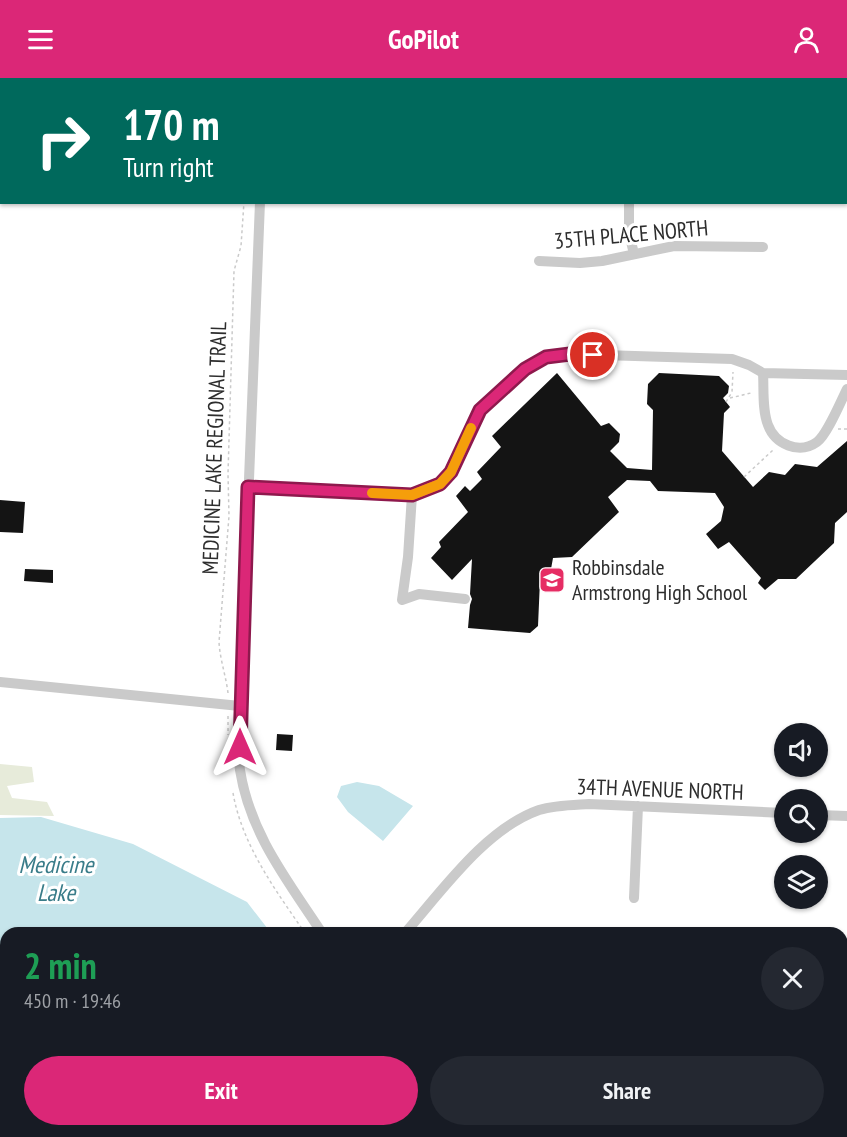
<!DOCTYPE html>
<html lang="en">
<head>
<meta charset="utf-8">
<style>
	:root { --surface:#171b24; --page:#242831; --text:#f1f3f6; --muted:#9ea1a6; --accent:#db2777 }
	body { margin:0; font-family:"PT Sans Narrow",sans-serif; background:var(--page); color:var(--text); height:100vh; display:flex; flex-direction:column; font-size:22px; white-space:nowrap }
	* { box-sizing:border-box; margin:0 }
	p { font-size:20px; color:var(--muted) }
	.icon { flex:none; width:33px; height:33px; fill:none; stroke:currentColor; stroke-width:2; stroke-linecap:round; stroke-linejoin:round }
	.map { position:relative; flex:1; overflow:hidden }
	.drawer { position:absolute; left:0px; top:849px; width:848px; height:210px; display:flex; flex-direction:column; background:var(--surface); border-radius:18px 18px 0 0; box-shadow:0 2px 4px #0004 }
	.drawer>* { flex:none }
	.hud { position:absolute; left:0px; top:0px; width:848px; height:126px; box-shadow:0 2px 4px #0004; background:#00695c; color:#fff; overflow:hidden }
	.fabs { position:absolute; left:774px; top:645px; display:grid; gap:12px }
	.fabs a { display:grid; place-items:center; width:54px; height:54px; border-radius:50%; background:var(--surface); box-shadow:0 2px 4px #0004; font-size:30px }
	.pin { position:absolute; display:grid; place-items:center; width:51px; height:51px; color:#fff; margin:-26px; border:3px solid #fff; border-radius:50%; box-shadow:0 2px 6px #0007 }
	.me { position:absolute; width:66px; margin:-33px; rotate:0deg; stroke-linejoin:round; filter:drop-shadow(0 0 4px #0008) }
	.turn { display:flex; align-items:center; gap:21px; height:126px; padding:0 24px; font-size:27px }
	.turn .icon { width:78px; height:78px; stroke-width:2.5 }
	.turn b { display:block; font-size:42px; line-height:51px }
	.round { display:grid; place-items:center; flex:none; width:63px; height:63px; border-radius:32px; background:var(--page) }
	.summary { display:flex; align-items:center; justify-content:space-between; height:102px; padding:0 24px }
	h1 { font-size:36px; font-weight:700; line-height:45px; color:#1e9e55 }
	.primary-button { display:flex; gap:12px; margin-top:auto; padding:12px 24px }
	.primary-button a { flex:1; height:69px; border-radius:36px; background:var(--accent); color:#fff; font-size:24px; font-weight:700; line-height:69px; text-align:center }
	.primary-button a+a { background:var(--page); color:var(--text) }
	header { display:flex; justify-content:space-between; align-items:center; height:78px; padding:0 24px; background:var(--accent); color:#fff; font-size:27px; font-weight:700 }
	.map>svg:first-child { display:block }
	.green { fill:#e7ebda }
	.water { fill:#c6e5eb }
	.building { fill:#141414 }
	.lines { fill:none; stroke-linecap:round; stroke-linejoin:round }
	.path { stroke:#cacaca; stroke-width:1.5; stroke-dasharray:3 3; stroke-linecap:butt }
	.minor { stroke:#cacaca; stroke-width:10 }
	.route-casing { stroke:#8e194d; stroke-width:15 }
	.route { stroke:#db2777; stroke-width:10 }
	.slow { stroke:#f59e0b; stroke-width:10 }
	.labels { text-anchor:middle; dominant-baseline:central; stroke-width:6; stroke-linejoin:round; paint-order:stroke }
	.street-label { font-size:22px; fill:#2d2d2d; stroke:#fff }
	.poi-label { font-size:22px; fill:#2d2d2d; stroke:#fff; text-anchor:start }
	.water-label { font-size:24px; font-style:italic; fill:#397c89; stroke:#fff }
</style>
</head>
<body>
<header><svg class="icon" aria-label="menu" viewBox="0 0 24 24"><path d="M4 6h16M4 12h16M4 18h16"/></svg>GoPilot<svg class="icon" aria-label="person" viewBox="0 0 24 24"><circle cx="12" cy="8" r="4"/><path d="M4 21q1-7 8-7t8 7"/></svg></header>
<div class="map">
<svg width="847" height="1059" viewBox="0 0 847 1059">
	<rect width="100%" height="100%" fill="#fff"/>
	<path class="green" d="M0,686L32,689L34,704L7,708L12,720L47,724L54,738L0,737Z"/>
	<path class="water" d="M357,704L379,708L413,728L383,763L348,734L337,719L341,708Z
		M41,739L133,766L247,824L271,855H6V1053H417L425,1059H0V740Z"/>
	<path class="building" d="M557,295L601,348L609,345L620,356L619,364L610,373L627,390L652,392L653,332L647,326L648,306L659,295L719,298L729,308L728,315L723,320L730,329L724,335L722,373L753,409L769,394L785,397L795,386L817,389L847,363V434L835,445L834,465L796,501H778L765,512L758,505L761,500L729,464L718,471L706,456L721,443L724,429L715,415L658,413L650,403L627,402L608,419L619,434L572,479L553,480L551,491L540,502L538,548L530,555L468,550L470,527L472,521L470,516L472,481L452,502L431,480L441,469L439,464L468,434L456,418L465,408L470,413L482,401L477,394L501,369L492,358Z
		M0,422L25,424L23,455L0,454Z
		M25,491L53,492V505L24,503Z
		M277,656L293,657L292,673L276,672Z"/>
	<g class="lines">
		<path class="path" d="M245,2V0
			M0,42H2
			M846,58H847
			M730,320L751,315
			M726,324L732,314L733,294
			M838,351H847
			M744,399L773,372
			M228,615C226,598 220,582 219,564L229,438L228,396L234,193L241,168L244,124
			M228,638V657
			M233,715C242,767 276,813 305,855"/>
		<path class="minor" d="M264,2V0
			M494,2V0
			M635,2L636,0
			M0,30H2
			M846,70H847
			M260,124L240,628C240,649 237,672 240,692C250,756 288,803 322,855
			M629,124V155L634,176
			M539,183L580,185L602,183L674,168L763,169
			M847,297L763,295C764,311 762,332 768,347C775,366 799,377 817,364C827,357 841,323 847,311
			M248,409L412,417L440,406L451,394L481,332L525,291L546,279L570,276L732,281L749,287L763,295
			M412,417L408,479L402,522L419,516L465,521
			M0,604L240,628
			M818,737L847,738
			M634,820L638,728
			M405,855C442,813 485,751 539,732C555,727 572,727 589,726L784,735
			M842,1017H847
			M474,1053L479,1059"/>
	</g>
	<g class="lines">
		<g class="route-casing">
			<path id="route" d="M240,669L248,409L412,417L440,406L451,394L480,332L525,291L546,279L570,276L593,277"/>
		</g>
		<use href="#route" class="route"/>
		<path class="slow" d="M372,415L412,417L440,406L451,394L471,350"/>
	</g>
	<defs>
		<g id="school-square" transform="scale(1.35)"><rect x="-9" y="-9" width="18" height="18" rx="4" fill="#e62d64" stroke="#fff"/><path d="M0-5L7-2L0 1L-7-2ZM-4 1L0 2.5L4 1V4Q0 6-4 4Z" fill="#fff"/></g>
	</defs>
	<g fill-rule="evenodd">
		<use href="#school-square" x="552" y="502"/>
	</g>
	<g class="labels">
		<g class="street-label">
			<text transform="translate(631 156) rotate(-5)">35TH PLACE NORTH</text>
			<text transform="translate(214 370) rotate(-88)">MEDICINE LAKE REGIONAL TRAIL</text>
			<text transform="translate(660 711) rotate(2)">34TH AVENUE NORTH</text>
		</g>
		<g class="poi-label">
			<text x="572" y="489">Robbinsdale<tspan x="572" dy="25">Armstrong High School</tspan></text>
		</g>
		<g class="water-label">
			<text x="56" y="786">Medicine<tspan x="56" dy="28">Lake</tspan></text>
		</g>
	</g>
</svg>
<div class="fabs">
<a><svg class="icon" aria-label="sound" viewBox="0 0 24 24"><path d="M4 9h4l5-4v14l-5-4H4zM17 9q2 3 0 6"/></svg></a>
<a><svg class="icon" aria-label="search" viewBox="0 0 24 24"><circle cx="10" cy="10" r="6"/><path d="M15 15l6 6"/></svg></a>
<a><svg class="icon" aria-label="layers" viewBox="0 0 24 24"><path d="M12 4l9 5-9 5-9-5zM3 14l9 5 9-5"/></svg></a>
</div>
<div class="pin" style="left:593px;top:277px;background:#d93025"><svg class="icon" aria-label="arrive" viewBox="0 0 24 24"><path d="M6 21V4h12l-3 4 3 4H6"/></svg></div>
<svg class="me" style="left:240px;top:669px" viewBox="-20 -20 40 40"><path d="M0-17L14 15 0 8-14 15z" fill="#db2777" stroke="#fff" stroke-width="4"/></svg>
<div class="hud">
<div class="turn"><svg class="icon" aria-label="right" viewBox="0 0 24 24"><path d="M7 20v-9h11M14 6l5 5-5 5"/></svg><div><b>170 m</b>Turn right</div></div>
</div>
<section class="drawer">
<div class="summary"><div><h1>2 min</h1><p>450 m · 19:46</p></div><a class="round"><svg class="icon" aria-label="close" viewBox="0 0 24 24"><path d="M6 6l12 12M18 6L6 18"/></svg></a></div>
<div class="primary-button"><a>Exit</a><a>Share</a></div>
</section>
</div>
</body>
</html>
